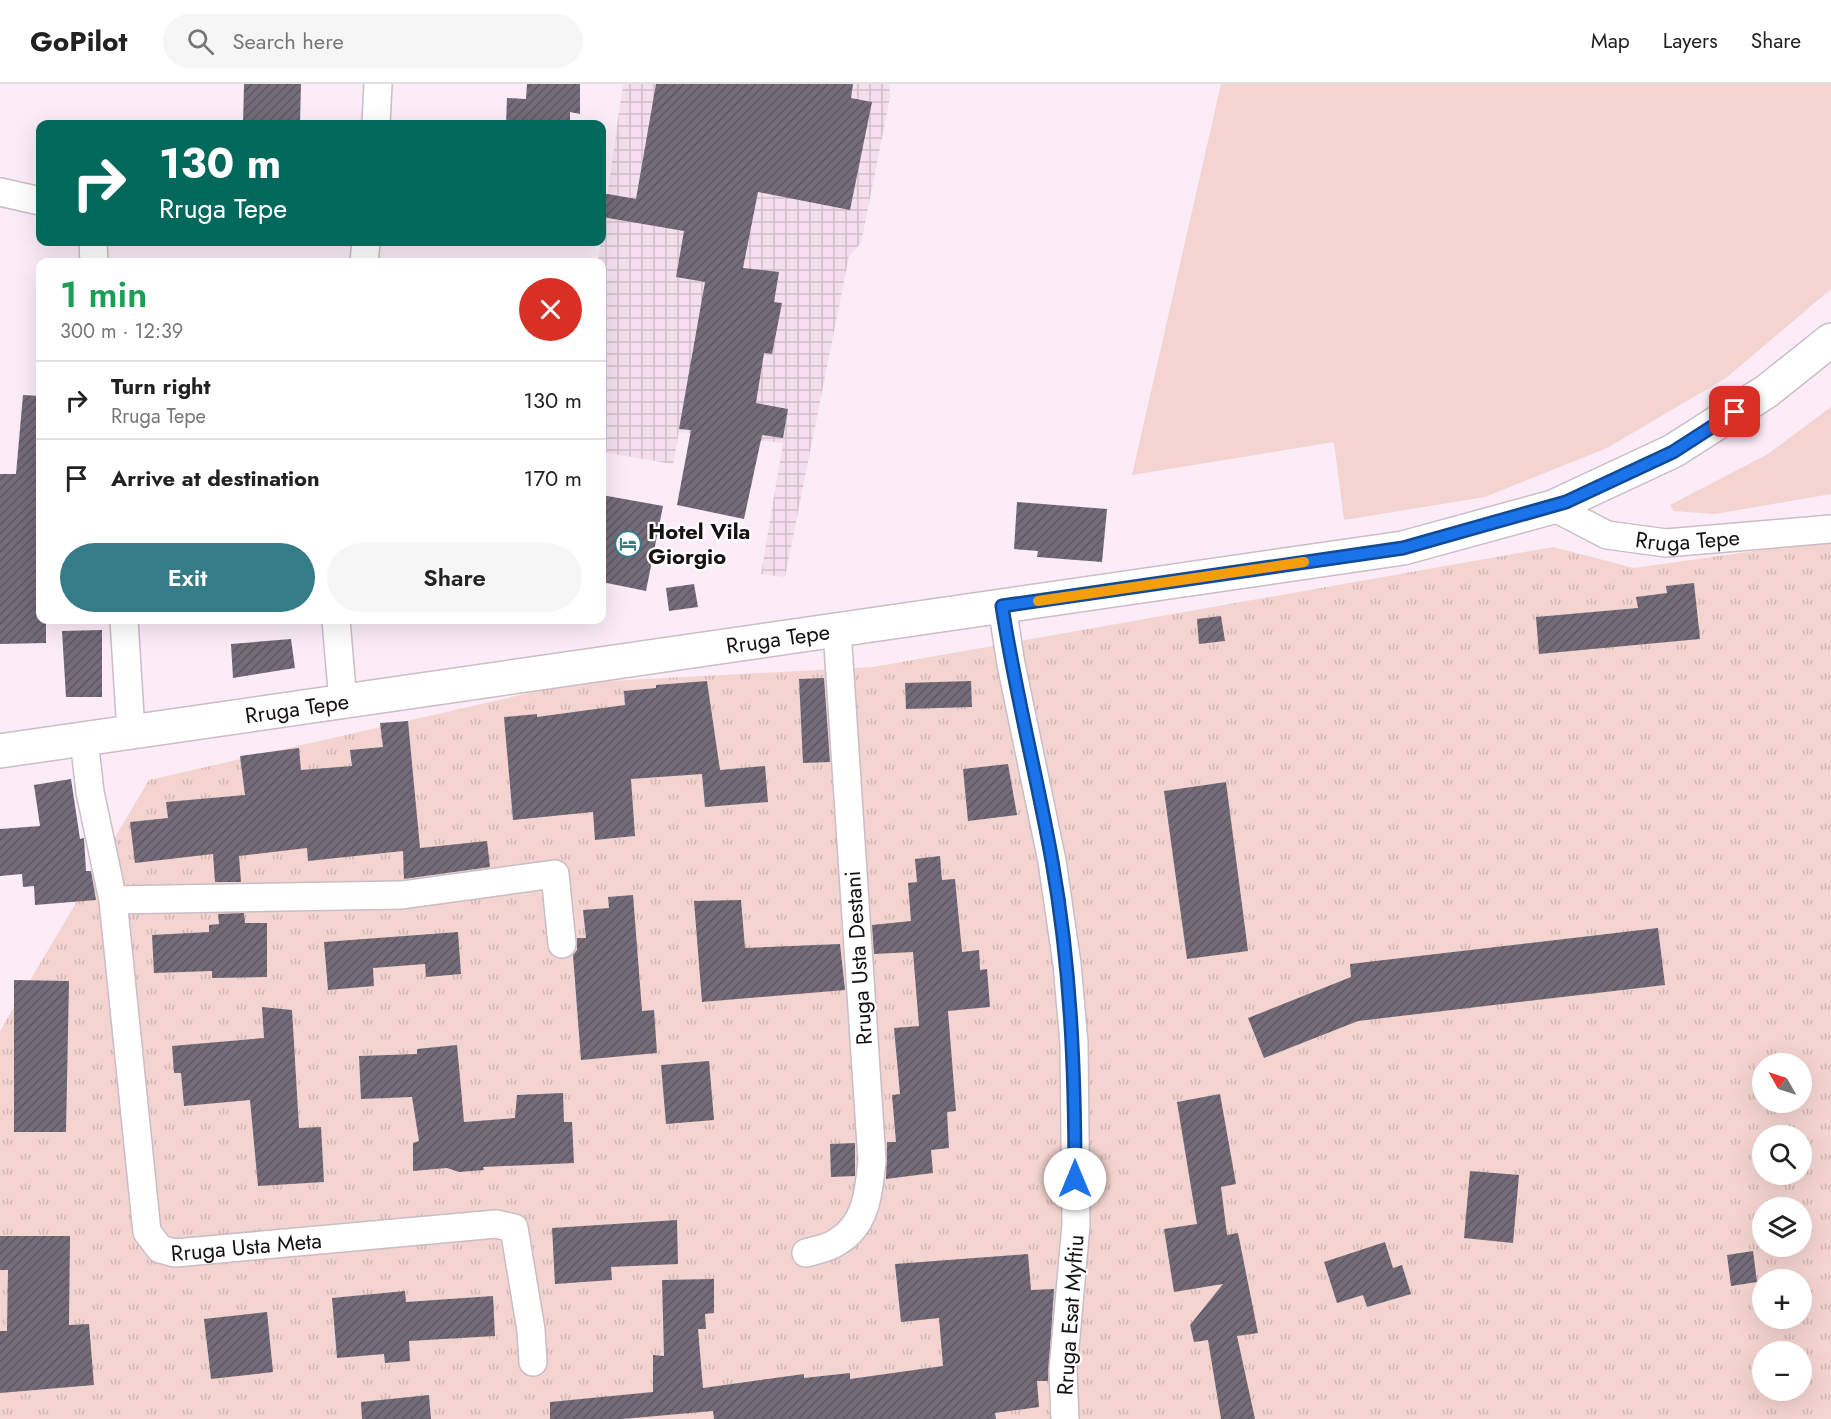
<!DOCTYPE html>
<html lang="en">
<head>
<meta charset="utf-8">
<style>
	:root { --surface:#fff; --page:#f6f6f6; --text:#222; --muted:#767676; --line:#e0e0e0; --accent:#367c88 }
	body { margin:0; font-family:Jost,sans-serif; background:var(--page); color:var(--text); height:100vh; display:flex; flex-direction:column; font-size:22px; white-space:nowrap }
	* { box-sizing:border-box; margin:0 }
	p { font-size:20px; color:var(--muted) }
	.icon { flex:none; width:33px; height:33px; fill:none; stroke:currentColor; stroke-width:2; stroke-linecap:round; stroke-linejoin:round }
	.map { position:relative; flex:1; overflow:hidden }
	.side { position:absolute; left:36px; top:174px; width:570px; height:366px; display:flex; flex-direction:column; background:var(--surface); border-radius:12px; box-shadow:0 6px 24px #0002 }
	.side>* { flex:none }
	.top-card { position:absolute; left:36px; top:36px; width:570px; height:126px; border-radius:12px; box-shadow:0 6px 24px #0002; background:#00695c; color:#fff; overflow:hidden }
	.needle { width:39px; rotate:309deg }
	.fabs { position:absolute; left:1752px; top:969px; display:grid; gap:12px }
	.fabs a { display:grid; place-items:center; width:60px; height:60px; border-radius:50%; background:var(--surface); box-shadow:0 6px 24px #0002; font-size:30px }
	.pin { position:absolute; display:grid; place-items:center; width:51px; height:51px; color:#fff; margin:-26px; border-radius:12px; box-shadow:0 3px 9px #0006 }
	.me { position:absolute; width:66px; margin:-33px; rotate:0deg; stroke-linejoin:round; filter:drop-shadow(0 0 4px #0008) }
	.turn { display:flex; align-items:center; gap:21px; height:126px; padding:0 24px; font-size:27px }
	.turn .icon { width:78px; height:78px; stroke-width:2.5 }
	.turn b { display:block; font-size:42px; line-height:51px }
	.round { display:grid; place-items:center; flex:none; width:63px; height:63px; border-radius:32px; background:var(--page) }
	.headline { display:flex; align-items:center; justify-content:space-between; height:102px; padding:0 24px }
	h1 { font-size:36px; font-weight:600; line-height:45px; color:#1e9e55 }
	.button { display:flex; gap:12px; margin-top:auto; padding:12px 24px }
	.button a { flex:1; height:69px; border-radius:36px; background:var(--accent); color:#fff; font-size:24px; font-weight:600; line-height:69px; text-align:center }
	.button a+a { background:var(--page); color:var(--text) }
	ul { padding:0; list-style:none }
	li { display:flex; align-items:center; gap:18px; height:78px; padding:0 24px; border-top:2px solid var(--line) }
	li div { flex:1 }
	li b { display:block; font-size:22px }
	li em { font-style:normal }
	header { display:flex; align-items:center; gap:36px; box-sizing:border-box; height:84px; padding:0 30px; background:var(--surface); border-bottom:2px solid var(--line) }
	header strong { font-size:28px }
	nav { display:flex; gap:33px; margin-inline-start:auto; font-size:21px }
	.search { width:420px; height:54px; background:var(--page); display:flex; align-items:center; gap:15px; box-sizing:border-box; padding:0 21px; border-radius:33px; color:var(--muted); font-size:22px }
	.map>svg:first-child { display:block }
	.industrial { fill:url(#industrial-grid) }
	.grass { fill:#f4d4d0 }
	.park { fill:url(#park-tufts); fill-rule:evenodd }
	.building { fill:url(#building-hatch) }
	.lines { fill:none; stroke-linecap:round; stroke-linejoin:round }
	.minor-casing { stroke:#cbbcc6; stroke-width:30 }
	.secondary-casing { stroke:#cbbcc6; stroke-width:36 }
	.minor { stroke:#fff; stroke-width:27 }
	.secondary { stroke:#fff; stroke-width:33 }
	.route-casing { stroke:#114b97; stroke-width:15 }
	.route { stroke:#1a73e8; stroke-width:10 }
	.slow { stroke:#f59e0b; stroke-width:10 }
	.labels { text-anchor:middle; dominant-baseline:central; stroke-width:4.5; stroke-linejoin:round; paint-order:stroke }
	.poi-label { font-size:22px; font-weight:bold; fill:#161114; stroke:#fff; text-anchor:start }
	.street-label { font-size:22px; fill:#161114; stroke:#fff }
</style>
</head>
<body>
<header>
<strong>GoPilot</strong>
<div class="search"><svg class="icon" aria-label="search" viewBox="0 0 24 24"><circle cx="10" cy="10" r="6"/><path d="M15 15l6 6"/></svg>Search here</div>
<nav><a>Map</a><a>Layers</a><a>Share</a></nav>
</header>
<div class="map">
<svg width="1831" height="1335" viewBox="0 0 1831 1335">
	<defs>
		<pattern id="industrial-grid" width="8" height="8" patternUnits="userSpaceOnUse" patternTransform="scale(1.5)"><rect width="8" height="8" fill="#f5dfee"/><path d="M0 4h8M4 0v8" fill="none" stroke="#d1becb"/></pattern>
		<pattern id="park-tufts" width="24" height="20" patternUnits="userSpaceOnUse" patternTransform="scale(1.5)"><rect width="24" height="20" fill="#f4d4d0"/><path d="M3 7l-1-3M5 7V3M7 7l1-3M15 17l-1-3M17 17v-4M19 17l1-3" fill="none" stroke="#d0b5b2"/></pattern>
		<pattern id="building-hatch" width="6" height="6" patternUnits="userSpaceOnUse" patternTransform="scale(1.5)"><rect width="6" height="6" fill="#746c79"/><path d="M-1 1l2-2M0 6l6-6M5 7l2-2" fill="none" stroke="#5e5762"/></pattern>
	</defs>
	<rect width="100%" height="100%" fill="#fbecf7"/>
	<path class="industrial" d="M623,0H889L890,13L861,159L849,172L785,493L761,490L783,359L679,348L673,380L602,368V178H598Z"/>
	<path class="grass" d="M1221,0H1831V205L1726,294L1607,364L1485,413L1344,436L1334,358L1132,391Z
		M1831,323V410L1715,430L1674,427L1670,421L1768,370Z"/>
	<path class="park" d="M1831,459V1335H0V947L149,696L573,599L873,583L1553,463L1634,484L1769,465ZM1762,980H1802V1018H1762ZM1762,1052H1802V1090H1762ZM1762,1124H1802V1162H1762ZM1762,1196H1802V1234H1762ZM1762,1268H1802V1306H1762Z"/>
	<path class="building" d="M244,0H301L300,40H243Z
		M527,0H580V30L570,28V40H506L507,14L526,15Z
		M656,0H853L851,14L872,18L850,126L758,108L743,184L779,188L774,218L782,219L772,270L764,269L756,319L788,325L783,354L762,351L744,435L677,421L691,346L679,345L705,198L676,193L684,147L602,133V109L636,115Z
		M23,311L40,312V536H46V559L0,560V390H16Z
		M602,411L663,422L646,507L602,498Z
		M1017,418L1107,425L1102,478L1037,473L1038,467L1014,465Z
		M1694,499L1700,555L1539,570L1536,533L1638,524L1636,513L1667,509L1666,502Z
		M694,500L698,523L669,527L666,504Z
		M1221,532L1225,557L1199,560L1197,535Z
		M102,546V613H66L62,547Z
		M291,555L295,584L233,594L231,560Z
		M824,594L830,678L803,679L799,595Z
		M707,597L720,686L765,682L768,718L705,723L702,690L631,695L635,752L595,756L593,728L513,736L504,633L537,630V633L625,621L624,607L656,604V601Z
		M971,597L972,623L906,625L905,599Z
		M408,637L420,764L487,757L490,783L404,795L403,767L308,777L307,764L239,772L241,798H215L213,770L135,779L130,738L168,734L166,718L245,711L240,672L299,664L301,686L352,682L350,666L383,663L380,639Z
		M1008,680L1017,731L968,737L963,685Z
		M71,695L80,755L84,754L86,787H91L96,816L35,821L34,802L23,803L22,790L0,792V745L40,742L34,701Z
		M1226,698L1248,867L1187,875L1164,707Z
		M940,772L942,796L955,795L962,868L979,866L980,886L987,885L990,923L948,927L956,1027L947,1028L949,1064L931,1066L933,1089L886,1095L887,1058H896L892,1011L900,1010L894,944L919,942L913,868L874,870L872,841L911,837L908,799L917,798L915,775Z
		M633,811L642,927L654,926L657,969L581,976L573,871L577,866V854H586L583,826L609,824L608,813Z
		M741,816L745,864L840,860L845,906L702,918L694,817Z
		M244,829L245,839H267V893L212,894V887L154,889L152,851L209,848V841L219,840L218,830Z
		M1658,844L1665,901L1358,937L1264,974L1248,934L1351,893L1350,880Z
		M458,848L461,890L426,893L425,880L373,884L374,902L328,906L324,858Z
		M14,896L69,897L66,1048H14Z
		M262,923L292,926L299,1044L321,1043L324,1098L258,1102L250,1016L184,1022L181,989H174L172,962L264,954Z
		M457,961L464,1038L515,1034L517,1011L563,1009L564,1038H572L574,1079L483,1083L484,1086L459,1088L447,1084L413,1087V1059L419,1057L412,1013L361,1015L359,972L417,970V965Z
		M709,977L714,1036L666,1040L661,981Z
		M1220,1010L1236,1100L1221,1103L1227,1151L1238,1149L1258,1249L1237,1252L1255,1335H1221L1208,1256L1194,1258L1190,1241L1223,1200L1174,1208L1164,1145L1197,1140L1177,1018Z
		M855,1059V1092L831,1093L830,1060Z
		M1470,1087L1519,1091L1513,1159L1464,1154Z
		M677,1136L678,1180L611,1183L612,1196L555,1200L552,1144Z
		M0,1152H70L69,1241L89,1240L94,1301L0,1309V1247H7L8,1186H0Z
		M1385,1158L1393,1184L1402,1181L1411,1210L1367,1223L1363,1211L1337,1219L1324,1178Z
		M1753,1167L1757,1198L1731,1202L1727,1171Z
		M1028,1170L1031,1206L1054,1205L1048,1297H1037L1039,1323L995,1329L996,1335H714L713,1327L622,1335H550V1318L653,1308V1271L664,1272L662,1196L714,1195V1229L705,1230L706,1245H698L703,1304L804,1290V1294L850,1289V1295L943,1282L939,1234L901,1238L895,1180Z
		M405,1207L406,1218L493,1212L495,1252L409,1257L410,1277L385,1279L384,1270L337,1274L332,1214Z
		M267,1228L273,1288L211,1295L204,1235Z
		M429,1311L431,1335H362L361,1318Z"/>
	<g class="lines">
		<g class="minor-casing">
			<g id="minor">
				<path d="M376,40L378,0"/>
				<path d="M0,108L40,117"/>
				<path d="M93,158L94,178"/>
				<path d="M364,178L366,158"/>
				<path id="s1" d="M1553,423L1607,451L1666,459L1831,445"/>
				<path d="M1002,522L1011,580L1052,777L1067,880L1074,959L1076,1141L1063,1286L1065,1335"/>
				<path d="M124,536L131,648"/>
				<path d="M336,536L343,618"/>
				<path id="s2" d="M84,655L90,708L113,816L147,1148L160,1165L175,1169L496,1140L514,1144L531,1246L533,1278"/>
				<path d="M113,816L402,811L555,790L562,860"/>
				<path d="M806,1169C816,1166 829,1164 837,1158C867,1141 869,1106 872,1076L837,546"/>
			</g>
		</g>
		<g class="secondary-casing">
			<g id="secondary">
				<path id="s3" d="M0,667L1403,464L1553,423L1673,367L1767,307L1831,256"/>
			</g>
		</g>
		<use href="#minor" class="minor"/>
		<use href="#secondary" class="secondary"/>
	</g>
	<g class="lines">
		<g class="route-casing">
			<path id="route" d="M1075,1095C1075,987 1071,884 1052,777C1037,692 1015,608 1002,522L1403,464L1566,418L1673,368L1735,328"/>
		</g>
		<use href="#route" class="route"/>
		<path class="slow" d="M1038,517L1304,478"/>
	</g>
	<defs>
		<g id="hotel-ring" transform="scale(1.35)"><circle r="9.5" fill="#fff" stroke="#367c88" stroke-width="1.5"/><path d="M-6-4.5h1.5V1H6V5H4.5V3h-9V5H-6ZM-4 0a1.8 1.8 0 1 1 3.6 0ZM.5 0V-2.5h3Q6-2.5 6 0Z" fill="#367c88"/></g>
	</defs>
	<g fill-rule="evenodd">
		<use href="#hotel-ring" x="628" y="460"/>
	</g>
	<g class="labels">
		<g class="poi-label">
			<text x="648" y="447">Hotel Vila<tspan x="648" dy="25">Giorgio</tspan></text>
		</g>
		<g class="street-label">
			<text stroke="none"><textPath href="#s1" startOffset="142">Rruga Tepe</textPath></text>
			<text stroke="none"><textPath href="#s3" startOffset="786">Rruga Tepe</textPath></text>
			<text stroke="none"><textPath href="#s3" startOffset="300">Rruga Tepe</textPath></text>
			<text transform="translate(858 874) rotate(-94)">Rruga Usta Destani</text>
			<text stroke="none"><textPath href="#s2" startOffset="606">Rruga Usta Meta</textPath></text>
			<text transform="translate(1070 1231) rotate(-86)">Rruga Esat Myftiu</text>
		</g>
	</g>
</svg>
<div class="fabs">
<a><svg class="needle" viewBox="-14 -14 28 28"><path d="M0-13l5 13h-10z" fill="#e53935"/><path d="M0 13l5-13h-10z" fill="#767676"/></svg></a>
<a><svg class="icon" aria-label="search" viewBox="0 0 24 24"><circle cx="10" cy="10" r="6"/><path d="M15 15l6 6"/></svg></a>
<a><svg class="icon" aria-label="layers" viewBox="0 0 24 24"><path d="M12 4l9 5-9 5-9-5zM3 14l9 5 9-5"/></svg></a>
<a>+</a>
<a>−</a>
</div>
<div class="pin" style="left:1735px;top:328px;background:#d93025"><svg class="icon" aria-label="arrive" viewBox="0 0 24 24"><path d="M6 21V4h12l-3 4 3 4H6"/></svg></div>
<svg class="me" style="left:1075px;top:1095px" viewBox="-20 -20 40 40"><circle r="19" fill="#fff"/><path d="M0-13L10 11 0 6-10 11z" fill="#1a73e8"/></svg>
<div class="top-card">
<div class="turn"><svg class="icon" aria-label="right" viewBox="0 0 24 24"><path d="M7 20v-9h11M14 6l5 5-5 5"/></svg><div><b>130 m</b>Rruga Tepe</div></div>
</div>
<section class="side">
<div class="headline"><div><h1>1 min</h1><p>300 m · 12:39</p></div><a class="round" style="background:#d93025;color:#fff"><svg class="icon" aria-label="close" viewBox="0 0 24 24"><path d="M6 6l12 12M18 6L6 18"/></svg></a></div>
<ul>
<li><svg class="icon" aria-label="right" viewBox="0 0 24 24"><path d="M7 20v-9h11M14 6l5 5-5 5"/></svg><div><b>Turn right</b><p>Rruga Tepe</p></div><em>130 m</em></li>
<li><svg class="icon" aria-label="arrive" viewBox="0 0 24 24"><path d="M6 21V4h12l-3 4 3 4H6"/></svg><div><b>Arrive at destination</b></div><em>170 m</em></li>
</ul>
<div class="button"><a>Exit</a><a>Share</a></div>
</section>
</div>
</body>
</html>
